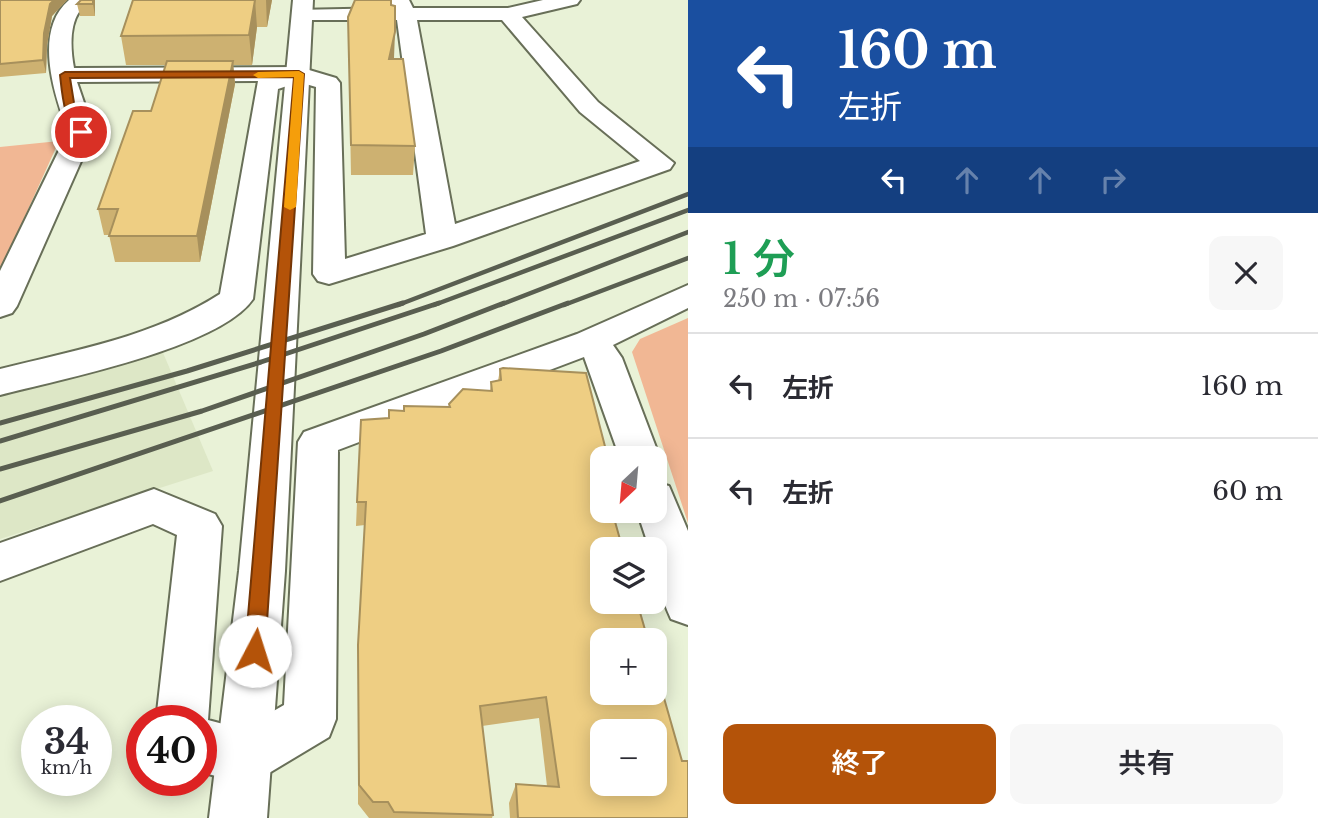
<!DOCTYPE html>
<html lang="ja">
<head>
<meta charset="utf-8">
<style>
	:root { --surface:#fff; --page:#f7f7f7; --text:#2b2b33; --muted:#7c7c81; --line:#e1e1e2; --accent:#b45309 }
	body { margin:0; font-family:"Libre Baskerville","Noto Sans JP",serif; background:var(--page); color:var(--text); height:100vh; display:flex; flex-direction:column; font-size:26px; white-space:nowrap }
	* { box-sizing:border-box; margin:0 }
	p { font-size:23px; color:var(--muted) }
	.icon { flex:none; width:38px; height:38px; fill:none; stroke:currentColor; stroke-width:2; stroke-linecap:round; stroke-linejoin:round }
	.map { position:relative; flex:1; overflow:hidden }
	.panel { display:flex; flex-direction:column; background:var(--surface); width:630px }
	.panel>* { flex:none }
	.banner { background:#1a4fa0; color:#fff; overflow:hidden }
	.needle { width:46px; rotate:206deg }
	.tools { position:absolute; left:590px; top:446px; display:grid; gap:14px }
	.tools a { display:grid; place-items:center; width:77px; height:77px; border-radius:14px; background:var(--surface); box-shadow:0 4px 18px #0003; font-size:35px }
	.speed { position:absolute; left:21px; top:705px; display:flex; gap:14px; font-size:35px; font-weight:700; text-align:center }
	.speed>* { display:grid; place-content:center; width:91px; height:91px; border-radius:50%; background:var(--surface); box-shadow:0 4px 18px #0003; line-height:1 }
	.speed small { font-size:18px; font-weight:400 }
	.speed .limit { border:10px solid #d22; background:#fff; color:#111 }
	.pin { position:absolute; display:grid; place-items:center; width:60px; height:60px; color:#fff; margin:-30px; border:4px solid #fff; border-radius:50%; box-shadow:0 2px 7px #0007 }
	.me { position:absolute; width:77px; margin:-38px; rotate:5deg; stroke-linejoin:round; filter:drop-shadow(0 0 5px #0008) }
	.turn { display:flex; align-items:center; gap:24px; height:147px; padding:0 35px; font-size:32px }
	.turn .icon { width:91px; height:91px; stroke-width:2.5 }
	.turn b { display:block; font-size:49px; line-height:60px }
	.lanes { display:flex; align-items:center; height:66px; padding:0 35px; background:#0003; justify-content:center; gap:35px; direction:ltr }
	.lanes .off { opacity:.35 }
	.round { display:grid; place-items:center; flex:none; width:74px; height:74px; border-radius:14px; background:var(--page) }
	.headline { display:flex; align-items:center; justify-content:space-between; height:119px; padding:0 35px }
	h1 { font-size:42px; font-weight:600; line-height:52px; color:#1e9e55 }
	.primary-button { display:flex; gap:14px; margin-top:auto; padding:14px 35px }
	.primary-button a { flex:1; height:80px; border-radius:14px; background:var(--accent); color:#fff; font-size:28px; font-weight:600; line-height:80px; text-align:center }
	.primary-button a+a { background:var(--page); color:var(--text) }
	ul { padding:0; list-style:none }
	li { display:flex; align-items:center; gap:21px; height:105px; padding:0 35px; border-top:2px solid var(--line) }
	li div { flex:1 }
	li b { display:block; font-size:26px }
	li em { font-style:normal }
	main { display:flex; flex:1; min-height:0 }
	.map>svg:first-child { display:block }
	.built { fill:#dde7c6 }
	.green { fill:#f1b794 }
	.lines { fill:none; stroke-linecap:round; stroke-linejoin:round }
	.minor-casing { stroke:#686f58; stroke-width:4 }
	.tertiary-casing { stroke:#686f58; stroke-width:4 }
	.minor { fill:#fff; fill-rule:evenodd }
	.tertiary { fill:#fff; fill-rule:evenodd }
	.rail-far1 { stroke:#595e50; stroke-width:4.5 }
	.rail { stroke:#595e50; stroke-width:5 }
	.wall { fill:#cdb171 }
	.shaded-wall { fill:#a7905c }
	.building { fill:#eece83; stroke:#a7905c; stroke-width:2; fill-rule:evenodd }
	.route { fill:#b45309; stroke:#753606; stroke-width:2 }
	.slow { fill:#f59e0b }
</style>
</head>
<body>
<main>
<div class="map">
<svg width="688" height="818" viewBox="0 0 688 818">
	<rect width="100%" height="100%" fill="#e9f2d7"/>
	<path class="built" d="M161,348L213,471L0,539V390Z"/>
	<path class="green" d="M59,141L2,267H0V147Z
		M688,318V523L632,352L640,339Z"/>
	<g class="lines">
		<g class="minor-casing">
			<path id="minor" d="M69,0H91C88,5 83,8 79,12C69,27 71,52 74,68L299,67L336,78L340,83L345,259L426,234L397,20H302L295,18L292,14L295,10L393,8L389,0H409L413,8H508L543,0H580L577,4L522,17L598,102L674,163L670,169L453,246L329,284L318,281L313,274L316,87L299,82L278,89L253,299C220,348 58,380 0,395V369C76,350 153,337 220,294L258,81L77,82L94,132L17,306L12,313L0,317V271L68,132C54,94 33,31 69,0ZM417,20H502L580,112L640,161L455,224Z
				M688,285V308L613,345L622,358L660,458L654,469V458H620L584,357L338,450L336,719L329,737L264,776L245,784L201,772V721H156L177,535L153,524L0,581V543L154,489L215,514L222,526L208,720L242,729L284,705L298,442L304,432L577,334Z
				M654,482L669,486L688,531V625L671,619C661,597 654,574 654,550H650L637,511H654Z"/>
		</g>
		<g class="tertiary-casing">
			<path id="tertiary" d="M293,0H313L285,571L267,818H209L239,571Z"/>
		</g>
		<use href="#minor" class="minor"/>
		<use href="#tertiary" class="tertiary"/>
		<path class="rail-far1" d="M398,305L688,194
			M434,305L688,210
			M500,305L688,232
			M564,305L688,258"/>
		<path class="rail" d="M0,423L187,371L403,303
			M0,441L261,362L439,303
			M0,469L202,411L424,334L504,303
			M0,501L441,351L568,303"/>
	</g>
	<path class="wall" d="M0,0H67L52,16L47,45L46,73L0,77Z
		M81,0H95V16H80L77,4Z
		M133,0H272L267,27H257L252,65H233L235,84L200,262H115L109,235H104L98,209L151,111L166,65H126L121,36Z
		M391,5L394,59L415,146L413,175H351L348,17Z
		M500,369L602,511L688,818H510L509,803L516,784L547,786L539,718L482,726L493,815L492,818H369L358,804V645L365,525L356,526L357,502L388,418L389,410L404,411L449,407V404L490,391L491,382L498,381Z"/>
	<path class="shaded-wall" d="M54,0H67L52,16L47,45L46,73L43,60L44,33L50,4Z
		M93,0H95V16L93,4Z
		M255,0L257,27L252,65L249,35Z
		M266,0H272L267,27Z
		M395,32L394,58L389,59Z
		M233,61L235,84L200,262L197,236Z"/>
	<path class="building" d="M0,0H54L50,4L44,33L43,60L0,64Z
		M81,0H93V4H77Z
		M133,0H255L249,35L121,36Z
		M355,0H391V5L395,6V32L389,59H403L415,146L351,145L348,17Z
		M167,61H233L197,236H109L118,209H98L133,111H151Z
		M503,368L586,373L608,458H602V511H612L623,550H602V602H637L648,640H602V693H654V663L682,761H688V818H518L516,784L559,787L546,697L480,706L493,815L394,812L388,802H373L359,785L358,645L366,502H357L361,420L389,418V410L404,411V406L450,407L449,404L463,389L492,391L491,382L501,380L500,369ZM602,732H654V784H602Z"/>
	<path class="route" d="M299,71L304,74L265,651L262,657L255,660L248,657L245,651L294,77L70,78L74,103L87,132L81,135C64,126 62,92 60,75L65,72Z"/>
	<path class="slow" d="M299,71L304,74L296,207L290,210L284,207L294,77L258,78L253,75L258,72Z"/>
</svg>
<div class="tools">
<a><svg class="needle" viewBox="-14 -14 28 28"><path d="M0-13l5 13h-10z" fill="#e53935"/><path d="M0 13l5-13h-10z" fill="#7c7c81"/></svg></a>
<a><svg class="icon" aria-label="layers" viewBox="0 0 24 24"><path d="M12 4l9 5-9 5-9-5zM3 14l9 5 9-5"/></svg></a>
<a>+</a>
<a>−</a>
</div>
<div class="speed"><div>34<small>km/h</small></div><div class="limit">40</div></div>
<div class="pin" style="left:81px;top:132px;background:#d93025"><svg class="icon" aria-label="arrive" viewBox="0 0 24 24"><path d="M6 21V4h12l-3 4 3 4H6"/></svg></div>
<svg class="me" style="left:255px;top:651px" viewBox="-20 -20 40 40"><circle r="19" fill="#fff"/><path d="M0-13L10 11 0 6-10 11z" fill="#b45309"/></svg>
</div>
<section class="panel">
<div class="banner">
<div class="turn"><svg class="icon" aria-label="left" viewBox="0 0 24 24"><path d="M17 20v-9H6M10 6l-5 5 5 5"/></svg><div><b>160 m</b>左折</div></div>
<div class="lanes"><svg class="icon" aria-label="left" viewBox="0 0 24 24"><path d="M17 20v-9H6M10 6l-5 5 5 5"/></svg><svg class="icon off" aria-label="ahead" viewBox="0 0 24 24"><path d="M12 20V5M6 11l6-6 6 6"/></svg><svg class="icon off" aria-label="ahead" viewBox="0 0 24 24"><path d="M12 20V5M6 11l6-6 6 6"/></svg><svg class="icon off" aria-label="right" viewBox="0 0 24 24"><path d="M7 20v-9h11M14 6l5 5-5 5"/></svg></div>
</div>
<div class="headline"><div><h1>1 分</h1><p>250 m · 07:56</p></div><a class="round"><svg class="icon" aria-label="close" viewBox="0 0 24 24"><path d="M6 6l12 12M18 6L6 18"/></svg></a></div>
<ul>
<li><svg class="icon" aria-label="left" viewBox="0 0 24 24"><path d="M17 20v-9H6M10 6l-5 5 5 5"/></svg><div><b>左折</b></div><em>160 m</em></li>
<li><svg class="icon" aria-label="left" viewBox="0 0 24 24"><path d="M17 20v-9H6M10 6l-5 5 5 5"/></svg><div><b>左折</b></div><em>60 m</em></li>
</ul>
<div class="primary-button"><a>終了</a><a>共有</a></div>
</section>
</main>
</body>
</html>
